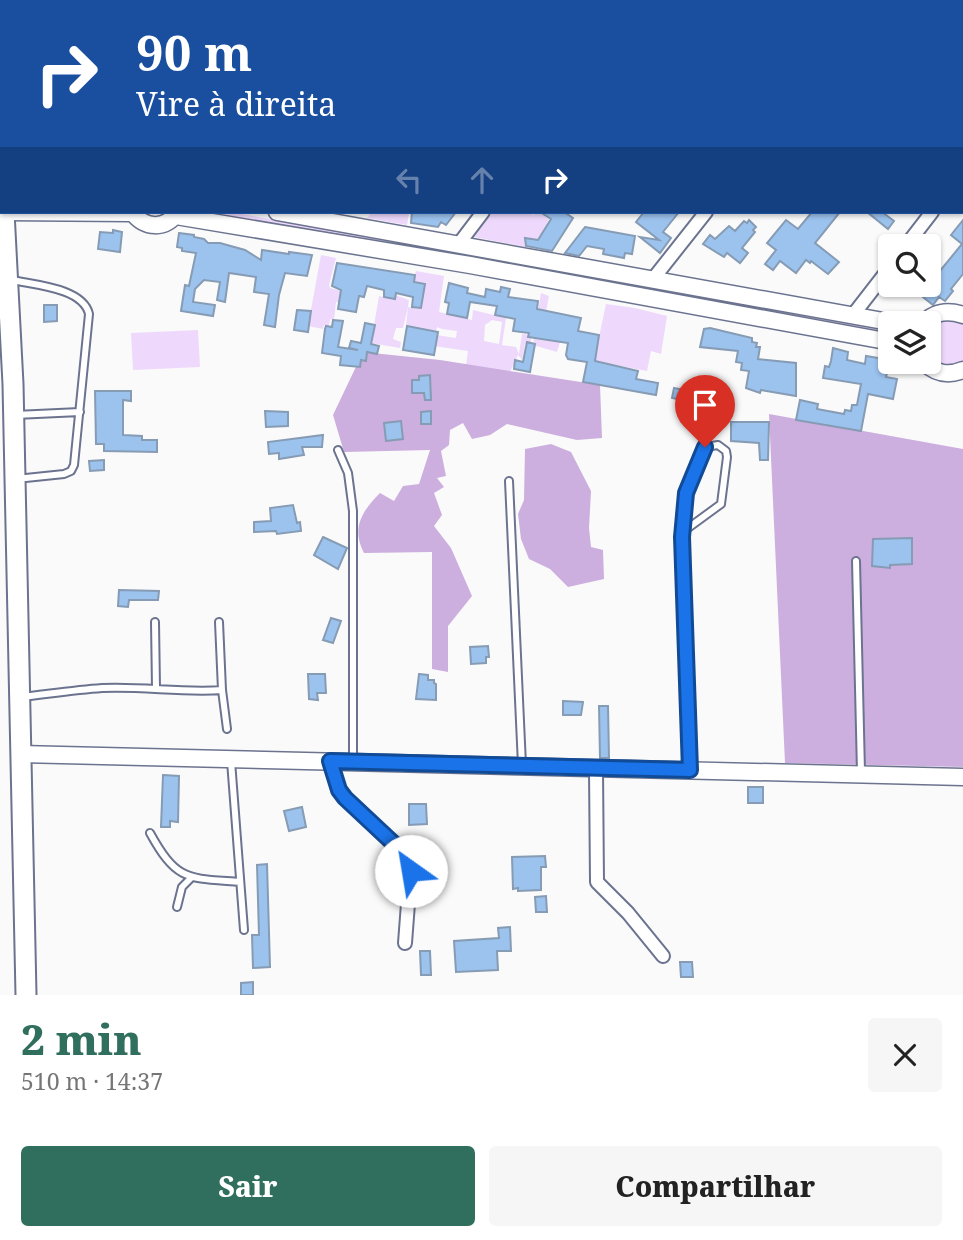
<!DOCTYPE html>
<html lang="pt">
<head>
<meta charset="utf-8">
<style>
	:root { --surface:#fff; --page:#f6f6f6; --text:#222; --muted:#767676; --accent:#306f5d }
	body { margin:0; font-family:"Noto Serif",serif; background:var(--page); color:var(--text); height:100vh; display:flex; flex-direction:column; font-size:26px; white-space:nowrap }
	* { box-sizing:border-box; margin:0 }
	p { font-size:23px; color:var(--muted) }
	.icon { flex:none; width:38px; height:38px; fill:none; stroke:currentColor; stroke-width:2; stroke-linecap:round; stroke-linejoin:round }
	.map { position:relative; height:995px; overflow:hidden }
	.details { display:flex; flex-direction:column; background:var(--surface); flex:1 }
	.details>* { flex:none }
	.guide { position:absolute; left:0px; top:0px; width:964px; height:214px; box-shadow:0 2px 5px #0004; background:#1a4fa0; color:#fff; overflow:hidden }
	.buttons { position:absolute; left:878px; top:234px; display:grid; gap:14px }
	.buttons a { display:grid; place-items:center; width:63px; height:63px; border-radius:7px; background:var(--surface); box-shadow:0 2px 5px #0004; font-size:35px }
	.pin { position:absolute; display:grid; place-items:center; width:60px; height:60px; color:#fff; margin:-72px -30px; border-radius:50% 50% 50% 0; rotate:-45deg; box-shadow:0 0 7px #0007 }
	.pin .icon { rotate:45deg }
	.me { position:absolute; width:77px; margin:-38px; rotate:328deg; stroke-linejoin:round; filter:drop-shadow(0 0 5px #0008) }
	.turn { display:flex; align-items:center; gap:24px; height:147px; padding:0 21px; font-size:32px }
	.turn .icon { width:91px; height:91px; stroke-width:2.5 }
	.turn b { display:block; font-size:49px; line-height:60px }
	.lanes { display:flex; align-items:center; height:66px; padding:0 21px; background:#0003; justify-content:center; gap:35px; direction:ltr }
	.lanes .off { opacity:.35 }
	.round { display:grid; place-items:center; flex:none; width:74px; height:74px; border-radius:7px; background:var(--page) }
	.headline { display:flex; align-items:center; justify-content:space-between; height:119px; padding:0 21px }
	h1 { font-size:42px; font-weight:800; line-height:52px; color:var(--accent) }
	.button { display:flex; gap:14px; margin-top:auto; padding:14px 21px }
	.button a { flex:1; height:80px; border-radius:7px; background:var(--accent); color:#fff; font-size:28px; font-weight:800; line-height:80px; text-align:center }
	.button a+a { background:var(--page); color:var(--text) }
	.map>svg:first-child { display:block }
	.green { fill:#eed9fc; fill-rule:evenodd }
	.forest { fill:#ccafdf }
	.building { fill:#9cc3ee; stroke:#869bb4; stroke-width:2 }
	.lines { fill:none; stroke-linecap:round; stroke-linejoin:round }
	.service-casing { stroke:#6b738f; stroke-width:10 }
	.minor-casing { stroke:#6b738f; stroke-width:16 }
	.tertiary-casing { stroke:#6b738f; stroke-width:19 }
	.primary-casing { stroke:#6b738f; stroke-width:23 }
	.service { stroke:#fff; stroke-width:6 }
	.minor { stroke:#fff; stroke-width:12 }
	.tertiary { stroke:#fff; stroke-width:16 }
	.primary { stroke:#fff; stroke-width:19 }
	.route-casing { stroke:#114b97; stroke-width:18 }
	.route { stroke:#1a73e8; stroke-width:12 }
</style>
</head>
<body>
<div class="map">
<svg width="963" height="995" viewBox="0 0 963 995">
	<rect width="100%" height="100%" fill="#fafafa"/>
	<path class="green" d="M193,212H230L464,253L463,261Z
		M372,212H409L407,225L367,218Z
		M493,212H528L535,216L531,212H538L549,219L541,235L551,243L525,237V247L474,237Z
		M321,255L336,258L329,285L330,288L344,292L343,303L336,302L334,320L330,319L329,326L324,325L323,329L308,326Z
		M479,255L660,288V293L477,262Z
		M416,271L444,276L439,312L472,320L473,310L506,318L502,345L516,347L519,354L522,334L531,335V345L525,344L522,360L518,355L510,372L466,365L468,351L434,346L436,335L456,338L457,331L442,329L437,327L436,332L406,326L408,307L403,328H396L393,339L401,342L400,348L371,343L379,296L393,299L395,295L409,300L408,307L418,309L423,284L413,281ZM492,320L502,322L499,344L484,341L485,325Z
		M673,291L891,329V336L673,296Z
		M541,293L549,296L541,338L560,342L557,352L533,345Z
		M606,304L635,308L667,316L661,354L651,351L647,371L594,361Z
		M946,318L963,323V362L946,367L929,358V327Z
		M198,330L200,367L133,370L131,333Z"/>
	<path class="forest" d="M363,352L440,360L600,385L602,438L577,440L507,424L490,435L472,439L463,423L450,430L449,445L441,451L446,476L437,478L444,487L434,493L442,515L434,526L451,548L472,596L448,626V672L432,669V552L364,553C351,528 362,511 380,493L394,501L403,486L419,484L430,450L344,452L333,415Z
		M769,414L963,449V767L785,763Z
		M551,444L571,452L591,491L589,528L591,547L603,550L604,579L568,587L550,569L529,559L521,539L518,514L524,500L525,449Z"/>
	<path class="building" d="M412,212H456L446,225L441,222L438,227L411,223Z
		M540,212H564L573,218L552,251L526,246L525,238L538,240L551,219Z
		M644,212H679L663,232L671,238L660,253L640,237L659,240L636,222Z
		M812,212H840L815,243L839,262L828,274L811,261L810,263L806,260L796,273L780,261L773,270L765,264L776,250L767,243L786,220L798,229Z
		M867,212H882L894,221L888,229Z
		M749,220L756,227L753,230L755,232L742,248L748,253L740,263L727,253L724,257L703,244L710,235L715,239L729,226L735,231L744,221L747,223Z
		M963,220V274L951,289L953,291L945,301L939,297L933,305L908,285H929V272L935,277L962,244L951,235Z
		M585,227L635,236L632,254L625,253L624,258L603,254L604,249L587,246L579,256L565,253Z
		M113,230L122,232L120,252L98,249L100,232L113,233Z
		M179,233L194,235V237L204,239L208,243H220L245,250L261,260L262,250L289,254V252L312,255L307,276L285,273L279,295L275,327L264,325L269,294L254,292L256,277L229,273L225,302L217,300L220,282L204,280L195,289L193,302L215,305L213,316L181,311L185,285L189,286L196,253L182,251V248L177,247Z
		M337,263L415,275L414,282L425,284L421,308L412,307L413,297L396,293L395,299L384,297V290L367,286L364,297L359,296L356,312L338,309L341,290L332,286Z
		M449,283L468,288L467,293L485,297L486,289L500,292L501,287L510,289L508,297L538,301L537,309L581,318L578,331L599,335L595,361L638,371L636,379L658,383L656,395L583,382L587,362L568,359L566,355L568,343L528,337L529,333L513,331L515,319L495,315L497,306L470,302L467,318L447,314L449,303L445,302Z
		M44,305H57V321L44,322Z
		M297,310L311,311L308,332L294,330Z
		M333,320L343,321L338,347L358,350L349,348L351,341L361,343L365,323L375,325L371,344L379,346L377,354L367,352L366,361L361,360L360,367L340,365L341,356L322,353L325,329L326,326L332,327Z
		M407,326L438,332L434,355L403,350Z
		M710,328L752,338V342L757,343L756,347H760L758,359L796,363V396L761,390L760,393L746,388L749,371L741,370L742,363L736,362L738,351L700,347L704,329Z
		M527,342L535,344L530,372L514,369L515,360L523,362Z
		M833,348L848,352L847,360L865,364L866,356L890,360L886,377L897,379L893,399L868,394L861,431L796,420L800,400L818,404L817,409L844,414L845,410L851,411L852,405H857L861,384L823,378L825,366L829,367L831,361Z
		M430,375L431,400H425L424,393H412V380H419V376Z
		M674,388L690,391L688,401L672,398Z
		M95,391H131V401L123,400V435L142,436V440H157V452L104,451V444H96Z
		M265,411L288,412V426L266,427Z
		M431,411V424H421V412Z
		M401,421L403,439L386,441L384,423Z
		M731,422H769L768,460H760L759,443L731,441Z
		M323,435L322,447H302L304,455L279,459V453L269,454L268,442Z
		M104,460V470L90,471L89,461Z
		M293,505L297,523L300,522L301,531L277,534L276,531L254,532V522L271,521L270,508Z
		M323,537L347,548L338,569L314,555Z
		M912,538V564L890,565V568L872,566L873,539Z
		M119,590L159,591L158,600H129L128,607L118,606Z
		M331,618L341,621L333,643L323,640Z
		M488,646L489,657H486V663L471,664L470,647Z
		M308,674H325L326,693H317L318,700L309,699Z
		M419,674L428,675V680H434V683L436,684V700L416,699Z
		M563,701L583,702L581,715H563Z
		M599,706H608L609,758H600Z
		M163,775L179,776L178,822L170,821V827H161Z
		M748,787H763V803H748Z
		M409,804H426L427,824L409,825Z
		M302,807L306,827L289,831L284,811Z
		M545,856L546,867H541V890L518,891V888L513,889L512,857Z
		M267,864L270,967L253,968L252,935H259L257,865Z
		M546,896L547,912H536L535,897Z
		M510,927L511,951H497L498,970L456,972L454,941L499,938L498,928Z
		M420,951H430L431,975H421Z
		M680,962H692L693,977H681Z
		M253,982V995H241V983Z"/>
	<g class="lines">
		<g class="service-casing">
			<path id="service" d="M12,280C35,285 83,288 89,314L74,465L71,471L64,474L16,479
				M15,415L80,412
				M338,450L348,473L353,511V760
				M509,481L522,765
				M682,533L686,493L705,447L718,445L726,451L727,457L721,504L684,531L682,537L690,768
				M856,561L861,772
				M155,622L156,688
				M219,622L222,690
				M21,697C48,694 75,690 102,688C143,686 182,693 222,690L227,729
				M231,761L244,930
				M150,833C177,882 188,878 240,882
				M177,907L182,887L191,878"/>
		</g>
		<g class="minor-casing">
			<path id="minor" d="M938,0L940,2
				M421,2L423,0
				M648,2L649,0
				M872,2L873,0
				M962,17H963
				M962,172L963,171
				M458,245L483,212
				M905,247L932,212
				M653,279L706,212
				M853,315L891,266
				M330,761L339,790L345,798L402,851L411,864L405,943
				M596,770L597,882L628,913L663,956"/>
		</g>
		<g class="tertiary-casing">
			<path id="tertiary" d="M39,0V2
				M274,2L276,0
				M299,2L300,0
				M4,212L132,213
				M132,212C145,229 165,230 178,212
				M277,212L900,324
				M176,216L470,265L891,342
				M923,324C935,311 948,310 963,315
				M924,362C936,374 948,376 963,370
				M20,754L963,777"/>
		</g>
		<g class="primary-casing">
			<path id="primary" d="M0,172L2,185
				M4,212L13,384L26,995"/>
		</g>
		<use href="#service" class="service"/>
		<use href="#minor" class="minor"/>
		<use href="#tertiary" class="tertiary"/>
		<use href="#primary" class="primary"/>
	</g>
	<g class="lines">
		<g class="route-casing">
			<path id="route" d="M411,871V864L407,856L345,798L339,790L330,761L690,770L682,537L686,493L705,447"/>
		</g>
		<use href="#route" class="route"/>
	</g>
</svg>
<div class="buttons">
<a><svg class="icon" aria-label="search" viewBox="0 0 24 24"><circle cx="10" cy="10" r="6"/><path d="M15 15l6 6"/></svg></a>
<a><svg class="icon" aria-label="layers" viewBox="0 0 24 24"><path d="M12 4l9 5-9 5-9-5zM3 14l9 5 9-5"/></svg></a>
</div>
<div class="pin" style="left:705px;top:447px;background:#d93025"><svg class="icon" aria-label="arrive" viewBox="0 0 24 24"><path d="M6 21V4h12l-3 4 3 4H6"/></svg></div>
<svg class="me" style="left:411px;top:871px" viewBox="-20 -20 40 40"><circle r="19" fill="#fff"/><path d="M0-13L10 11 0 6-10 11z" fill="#1a73e8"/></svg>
<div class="guide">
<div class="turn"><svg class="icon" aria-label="right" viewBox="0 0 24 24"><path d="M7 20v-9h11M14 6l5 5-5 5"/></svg><div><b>90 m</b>Vire à direita</div></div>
<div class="lanes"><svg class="icon off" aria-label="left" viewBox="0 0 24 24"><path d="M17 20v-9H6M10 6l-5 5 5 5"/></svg><svg class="icon off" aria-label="ahead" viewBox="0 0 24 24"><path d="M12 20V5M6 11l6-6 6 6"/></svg><svg class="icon" aria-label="right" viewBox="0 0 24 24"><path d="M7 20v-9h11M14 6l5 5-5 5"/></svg></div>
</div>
</div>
<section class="details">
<div class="headline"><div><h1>2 min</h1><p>510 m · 14:37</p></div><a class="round"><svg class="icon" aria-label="close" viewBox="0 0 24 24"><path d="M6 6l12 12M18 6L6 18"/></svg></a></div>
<div class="button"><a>Sair</a><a>Compartilhar</a></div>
</section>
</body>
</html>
